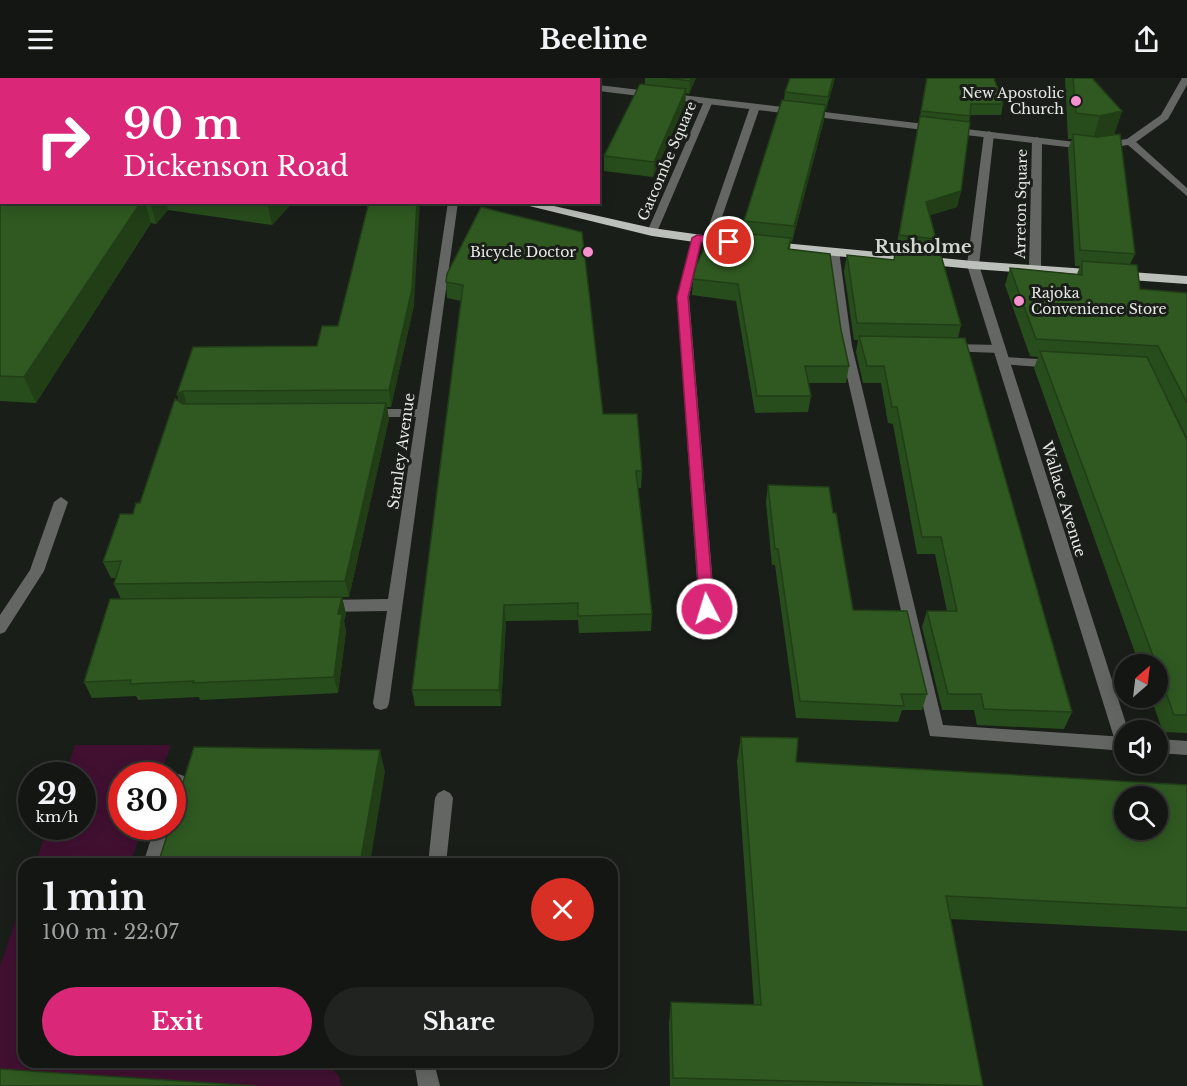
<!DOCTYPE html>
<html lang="en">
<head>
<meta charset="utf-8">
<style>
	:root { --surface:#141613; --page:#212321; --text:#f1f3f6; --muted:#9d9fa0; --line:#333533; --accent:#db2777 }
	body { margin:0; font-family:"Libre Baskerville",serif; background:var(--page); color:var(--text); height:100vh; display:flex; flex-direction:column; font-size:22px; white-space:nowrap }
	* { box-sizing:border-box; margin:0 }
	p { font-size:20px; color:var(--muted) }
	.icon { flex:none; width:33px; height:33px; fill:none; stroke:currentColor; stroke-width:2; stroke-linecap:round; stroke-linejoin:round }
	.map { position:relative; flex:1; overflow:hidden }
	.details { position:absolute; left:18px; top:780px; width:600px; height:210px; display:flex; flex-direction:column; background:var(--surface); border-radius:18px; box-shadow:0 3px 15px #0003,0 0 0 2px var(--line) }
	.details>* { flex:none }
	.banner { position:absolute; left:0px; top:0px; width:600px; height:126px; box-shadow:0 3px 15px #0003,0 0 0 2px var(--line); background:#db2777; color:#fff; overflow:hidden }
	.needle { width:39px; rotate:28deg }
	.controls { position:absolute; left:1114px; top:576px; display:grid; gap:12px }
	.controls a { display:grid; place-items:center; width:54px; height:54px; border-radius:50%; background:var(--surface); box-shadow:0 3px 15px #0003,0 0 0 2px var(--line); font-size:30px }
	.speed { position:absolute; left:18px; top:684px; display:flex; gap:12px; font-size:30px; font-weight:700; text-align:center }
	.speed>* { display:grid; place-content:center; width:78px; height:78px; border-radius:50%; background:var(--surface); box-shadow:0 3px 15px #0003,0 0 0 2px var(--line); line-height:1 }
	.speed small { font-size:15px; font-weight:400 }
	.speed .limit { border:9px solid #d22; background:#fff; color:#111 }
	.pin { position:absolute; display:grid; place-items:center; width:51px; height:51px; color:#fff; margin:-26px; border:3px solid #fff; border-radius:50%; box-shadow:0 2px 6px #0007 }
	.me { position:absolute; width:66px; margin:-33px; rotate:355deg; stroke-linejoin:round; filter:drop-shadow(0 0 4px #0008) }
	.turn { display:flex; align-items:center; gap:21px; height:126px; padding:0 24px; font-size:27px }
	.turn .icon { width:78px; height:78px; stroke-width:2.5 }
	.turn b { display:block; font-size:42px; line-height:51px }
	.round { display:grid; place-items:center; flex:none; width:63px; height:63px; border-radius:32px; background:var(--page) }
	.head { display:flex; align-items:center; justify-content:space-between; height:102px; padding:0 24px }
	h1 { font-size:36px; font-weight:700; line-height:45px }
	.action { display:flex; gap:12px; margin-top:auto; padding:12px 24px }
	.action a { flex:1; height:69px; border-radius:36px; background:var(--accent); color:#fff; font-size:24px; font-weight:700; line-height:69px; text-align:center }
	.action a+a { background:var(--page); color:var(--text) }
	header { display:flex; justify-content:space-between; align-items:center; height:78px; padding:0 24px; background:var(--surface); font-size:27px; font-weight:700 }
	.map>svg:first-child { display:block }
	.green { fill:#411031 }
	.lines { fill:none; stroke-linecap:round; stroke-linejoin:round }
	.service { fill:#646663; fill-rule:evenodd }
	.pedestrian { fill:#646663; fill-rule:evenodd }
	.minor { fill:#646663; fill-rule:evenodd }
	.trunk { fill:#bcc0ba; fill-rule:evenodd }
	.wall { fill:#284d1c }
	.shaded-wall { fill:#213e17 }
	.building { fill:#2f5921; stroke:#213e17; stroke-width:1.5; fill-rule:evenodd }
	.route { fill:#db2777; stroke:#8e194d; stroke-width:1.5 }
	.poi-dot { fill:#f790ce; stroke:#1a1e19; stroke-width:2 }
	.labels { text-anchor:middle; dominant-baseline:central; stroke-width:6; stroke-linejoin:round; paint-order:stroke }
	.far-poi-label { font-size:14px; fill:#e7e9e6; stroke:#1a1e19; text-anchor:end }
	.far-street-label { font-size:14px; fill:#e7e9e6; stroke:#1a1e19 }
	.street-label { font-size:15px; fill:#e7e9e6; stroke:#1a1e19 }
	.far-district-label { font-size:18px; font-weight:bold; fill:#d2d7d0; stroke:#1a1e19 }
</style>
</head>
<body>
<header><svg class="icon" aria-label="menu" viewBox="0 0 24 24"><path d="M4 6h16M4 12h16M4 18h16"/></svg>Beeline<svg class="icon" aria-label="share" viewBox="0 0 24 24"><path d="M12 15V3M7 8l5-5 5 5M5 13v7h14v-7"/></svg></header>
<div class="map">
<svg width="1187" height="1008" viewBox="0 0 1187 1008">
	<rect width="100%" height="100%" fill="#1a1e19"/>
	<path class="green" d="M75,667H171L160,697L122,698V748L143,749L130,786H35L48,749L82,748V698L65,697Z
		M24,818V984H324L339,998L342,1008H0V888Z"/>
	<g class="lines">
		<path class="service" d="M833,170L839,173L852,268L943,647L1125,659V673L930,658L840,268L827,173Z
			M949,266L1000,267L1006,271L1000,275L945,273L943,270Z
			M1003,279L1055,282L1061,286L1055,290L999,286L997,283Z
			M61,419L68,424L44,493L5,554L0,556V537L30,492L54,424Z
			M1158,661L1187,663V677L1158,675Z
			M178,696L184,698L187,703L178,724L172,726V698Z
			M444,712L450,715L453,720L446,786H428L435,720L438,715Z
			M172,747L173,748L161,786H143L155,748Z
			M414,984H434L440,1008H418Z"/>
		<path class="pedestrian" d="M705,21L713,23L657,154L656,156H648L647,154Z
			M755,26L760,29L714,162L713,164H705L704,162L750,29Z
			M989,53L994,56L979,187L973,190L967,187L984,56Z
			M1037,59L1042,62L1041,191L1035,194L1029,191L1032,62Z"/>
		<path class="minor" d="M1182,0H1187V7L1168,41L1136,64L1187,110V118L1128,67L1092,72L598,13V7L1092,66L1127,61L1161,37Z
			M448,124H458L389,625L387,630L381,632L375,630L373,625L387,533L324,534L319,532L316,528L319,524L324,522L388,521L416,339H370L364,335L370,331H417Z
			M697,157L702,160L689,219L715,531L712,535H702L699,531L677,219L692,160Z
			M973,184L979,187L1128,652H1125L1124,673L1118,671L1116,666L967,187Z"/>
		<path class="trunk" d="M0,57H2V63H0Z
			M513,124H536L652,150L709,158L973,183L1187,198V206L973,191L709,166L652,158Z"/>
	</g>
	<path class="wall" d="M293,0H558L557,2H293Z
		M645,0H696L689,16L686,15L685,26L653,99L604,93V78L645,6Z
		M790,0H835L826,32H825L824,42L792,164L791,163L790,171L841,252L849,288L846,305H808L811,318L808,334L755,335L736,223L692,217L693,201L737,165L743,155L744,143L784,22L785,14Z
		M927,0L1003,26L1001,37H970L961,113L957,129L930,137L936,161L933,173L961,247L958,260L1072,634L1064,651L977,647L974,632H942L922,549L927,533H947L935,476H917L893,346L888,345L881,305H863L856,274L858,262H854L844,193L847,177L894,182Z
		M1065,0H1092L1122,33L1114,57L1135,176L1130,186L1140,211L1187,215V360L1152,289L1187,362V655L1163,654L1151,620H1158V586H1139L1034,290L1038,279L1030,278L1005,207L1010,190L1077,196L1080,188H1075L1068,71L1072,61H1068L1065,2Z
		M0,111L2,124H293L272,147L168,132L156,146L151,145L36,325L0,323Z
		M481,129L603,336L642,393L641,410H638L652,536L651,553L579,555L578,542L506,543L501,628H415L412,612L461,223L447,220L446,204Z
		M414,227L391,329H387L389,341L349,519H342L346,536L344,543L346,553L338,615L200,622L199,619L138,622L136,618L92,620L84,604L121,521L114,506L116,500H111L103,484L140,425L179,324L177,316L193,269L317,268L338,248Z
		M768,407L833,435L853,532L927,616L922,632H902L898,644L796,640L775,487H772L766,424Z
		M741,659L796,684L1187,707V853L950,841L983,1008H670L669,945L671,924L754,927L737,683Z"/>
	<path class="shaded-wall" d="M4,0H34L32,2H2Z
		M114,0H143L141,2H112Z
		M548,0H558L557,2H547Z
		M691,0H696L689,16L690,3Z
		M833,0H835L826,32L828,19Z
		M2,2V29L0,30V3Z
		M686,11L685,26L653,99L654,84Z
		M826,27L824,42L792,164L794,148Z
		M1122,33L1113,59L1092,64L1100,38Z
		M961,113L957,129L922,140L926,124Z
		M141,124H145L151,145L36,325L24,299Z
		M150,124H166L168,132L156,146Z
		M267,124H293L272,147Z
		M417,124H420L414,227L391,329L389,312Z
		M183,313L188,330L182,333L177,316Z
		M386,325L389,341L349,519L345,503Z
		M342,519L346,536L344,543L346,553L338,615L334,599L338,536Z
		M504,527L506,543L501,628L499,612Z
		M380,672L385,694L370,786H360Z"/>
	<path class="building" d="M61,0H114L112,2H60Z
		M316,0H548L547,2H337Z
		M666,0H691L690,3Z
		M790,0H833L828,19L785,14Z
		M927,0H994L1003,26H971L970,38L921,33Z
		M1073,0H1092L1122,33L1100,38L1076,35Z
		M640,6L686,11L654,84L604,78Z
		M782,22L826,27L794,148L744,143Z
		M920,38L970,44L961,113L926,124L936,161L899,157Z
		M1073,56L1097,59L1120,56L1135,176L1080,172Z
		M2,109V124H141L24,299L0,298V111Z
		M369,124H417L412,211L389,312L183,313L177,316L193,269L317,268L322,248H338Z
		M481,129L582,154L603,336H637L642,393H636L652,536L578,538V525L504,527L499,612H412L463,207L446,204L447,196Z
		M740,155L791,160L788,171L830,176L841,252L849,288H805L811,318H757L738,206L693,201L696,188L708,162L737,165Z
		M896,170L940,174L961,247L857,245L847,177L894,182Z
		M1082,183L1137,187L1140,211L1187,215V325L1158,268L1036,261L1010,190L1082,197Z
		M859,258L965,260L1072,634L984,631L981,616H948L927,533H957L941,459H922L897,329H892L884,288H867Z
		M1040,273L1147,279L1187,362V637H1174L1158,593V586H1156Z
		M175,321L183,326L386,325L345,503L114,506L121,483L103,484L120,436H133L136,425H140Z
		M768,407L829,409L833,435H836L853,532L907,533L927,616H901L904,628L800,623L778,471H775Z
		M342,519L338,536H342L334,599L193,605L194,603L130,606L131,602L84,604L110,521Z
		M741,659L798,660L796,684L1187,707V830L946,818L983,1008L673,1000L671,924L761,927ZM1125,718H1158V752H1125Z
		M194,669L380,672L360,786H158L170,748H172V740Z
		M0,991L256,1008H0Z"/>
	<path class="route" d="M697,157L729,161L734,164L729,167L701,164L688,219L714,531L707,537L700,531L677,219L692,160Z"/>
	<g class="poi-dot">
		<circle cx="1076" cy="23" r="6"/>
		<circle cx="588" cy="174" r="6"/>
		<circle cx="1019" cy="223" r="6"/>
	</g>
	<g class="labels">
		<g class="far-poi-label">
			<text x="1064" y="15">New Apostolic<tspan x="1064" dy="16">Church</tspan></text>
			<text x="576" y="174">Bicycle Doctor</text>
			<text x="1031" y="215" text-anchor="start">Rajoka<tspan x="1031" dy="16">Convenience Store</tspan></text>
		</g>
		<g class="far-street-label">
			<text transform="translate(667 83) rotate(-67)">Gatcombe Square</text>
			<text transform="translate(1021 126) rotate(-89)">Arreton Square</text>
		</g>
		<g class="street-label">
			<text transform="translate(401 373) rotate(-82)">Stanley Avenue</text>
			<text transform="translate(1064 421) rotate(73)">Wallace Avenue</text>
		</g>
		<g class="far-district-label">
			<text x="923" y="169">Rusholme</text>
		</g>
	</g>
</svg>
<div class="controls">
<a><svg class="needle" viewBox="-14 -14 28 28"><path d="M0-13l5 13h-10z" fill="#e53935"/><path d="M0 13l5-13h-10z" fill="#9d9fa0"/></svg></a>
<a><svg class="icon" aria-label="sound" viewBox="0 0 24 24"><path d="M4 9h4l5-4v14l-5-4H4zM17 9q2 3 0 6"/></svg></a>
<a><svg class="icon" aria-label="search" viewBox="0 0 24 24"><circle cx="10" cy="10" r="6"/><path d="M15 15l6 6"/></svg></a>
</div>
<div class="speed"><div>29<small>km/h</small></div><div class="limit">30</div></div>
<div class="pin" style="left:729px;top:164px;background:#d93025"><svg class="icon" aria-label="arrive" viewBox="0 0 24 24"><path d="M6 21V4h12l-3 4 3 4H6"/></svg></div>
<svg class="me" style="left:707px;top:531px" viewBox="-20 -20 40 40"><circle r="17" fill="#db2777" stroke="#fff" stroke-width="3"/><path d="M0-11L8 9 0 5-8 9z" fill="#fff"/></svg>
<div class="banner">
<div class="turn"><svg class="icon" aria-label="right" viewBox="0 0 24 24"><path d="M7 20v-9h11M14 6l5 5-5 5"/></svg><div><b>90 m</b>Dickenson Road</div></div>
</div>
<section class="details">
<div class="head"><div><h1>1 min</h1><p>100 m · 22:07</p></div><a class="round" style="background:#d93025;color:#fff"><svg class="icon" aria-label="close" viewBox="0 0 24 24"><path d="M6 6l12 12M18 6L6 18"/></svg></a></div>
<div class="action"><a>Exit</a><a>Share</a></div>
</section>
</div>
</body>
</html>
